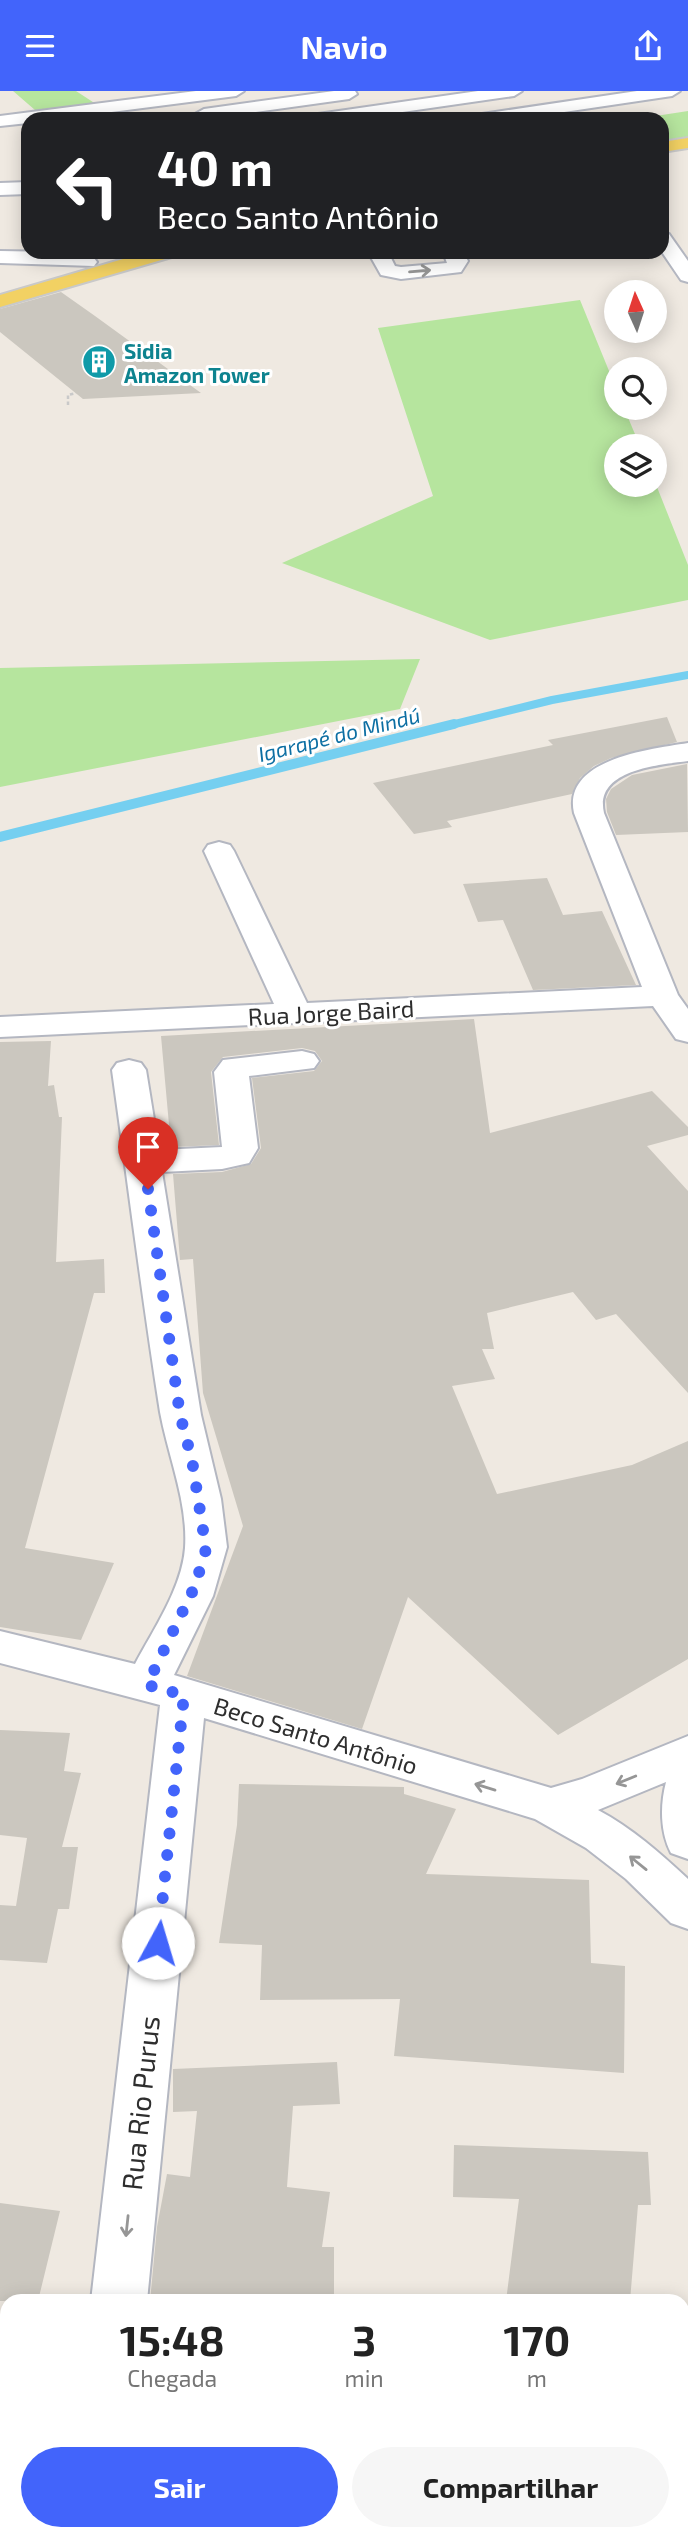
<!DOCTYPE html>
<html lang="pt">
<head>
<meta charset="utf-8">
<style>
	:root { --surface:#fff; --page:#f6f6f6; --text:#222; --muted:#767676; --accent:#4264fb }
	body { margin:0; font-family:"Exo 2",sans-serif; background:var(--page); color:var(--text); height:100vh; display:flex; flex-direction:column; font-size:26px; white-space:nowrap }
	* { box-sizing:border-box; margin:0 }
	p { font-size:23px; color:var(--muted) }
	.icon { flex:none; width:38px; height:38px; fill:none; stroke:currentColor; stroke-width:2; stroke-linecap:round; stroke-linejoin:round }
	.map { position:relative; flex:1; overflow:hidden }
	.panel { position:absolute; left:0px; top:2203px; width:690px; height:247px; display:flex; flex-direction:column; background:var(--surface); border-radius:21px 21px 0 0; box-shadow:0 4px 18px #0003 }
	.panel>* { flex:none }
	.banner { position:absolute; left:21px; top:21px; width:648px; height:147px; border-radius:21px; box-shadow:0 4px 18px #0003; background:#202124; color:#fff; overflow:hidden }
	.needle { width:46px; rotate:357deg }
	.tools { position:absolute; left:604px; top:189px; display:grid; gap:14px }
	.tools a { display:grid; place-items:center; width:63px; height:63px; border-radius:50%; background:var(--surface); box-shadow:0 4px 18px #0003; font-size:35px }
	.pin { position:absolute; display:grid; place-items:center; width:60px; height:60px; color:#fff; margin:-72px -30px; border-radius:50% 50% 50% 0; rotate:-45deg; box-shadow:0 0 7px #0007 }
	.pin .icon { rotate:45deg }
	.me { position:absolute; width:77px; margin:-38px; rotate:6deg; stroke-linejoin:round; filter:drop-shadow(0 0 5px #0008) }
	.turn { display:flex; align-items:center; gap:24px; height:147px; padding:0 21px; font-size:32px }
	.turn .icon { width:91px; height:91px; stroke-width:2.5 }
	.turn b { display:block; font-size:49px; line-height:60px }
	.eta { display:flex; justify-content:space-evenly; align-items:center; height:119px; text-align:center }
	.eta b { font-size:42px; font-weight:700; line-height:49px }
	.button { display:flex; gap:14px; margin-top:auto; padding:14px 21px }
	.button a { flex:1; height:80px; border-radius:42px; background:var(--accent); color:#fff; font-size:28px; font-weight:700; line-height:80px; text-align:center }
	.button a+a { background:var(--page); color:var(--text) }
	header { display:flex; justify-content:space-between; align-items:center; height:91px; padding:0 21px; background:var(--accent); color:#fff; font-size:32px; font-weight:700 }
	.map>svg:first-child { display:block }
	.green { fill:#b6e59e }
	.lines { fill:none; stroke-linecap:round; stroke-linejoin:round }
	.stream-far1 { stroke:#75cff0; stroke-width:8 }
	.stream { stroke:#75cff0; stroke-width:10 }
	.building { fill:#cbc7bf }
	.minor-casing { stroke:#b4b7c1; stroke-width:4 }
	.major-casing { stroke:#c9c9c9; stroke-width:4 }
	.path { stroke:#c9c9c9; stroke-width:2.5; stroke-dasharray:3.5 2.5; stroke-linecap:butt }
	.minor { fill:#fff; fill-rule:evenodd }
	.major { fill:#f2d163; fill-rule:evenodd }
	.oneway { stroke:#969696 }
	.route { stroke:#4264fb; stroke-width:12; stroke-dasharray:0 21.6 }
	.labels { text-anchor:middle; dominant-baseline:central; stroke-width:6; stroke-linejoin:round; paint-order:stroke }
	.far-culture-label { font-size:21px; font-weight:bold; fill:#0d838f; stroke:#fff; text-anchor:start }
	.far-water-label { font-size:21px; font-style:italic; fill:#0d6fa3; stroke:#fff }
	.street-label { font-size:24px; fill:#2e2e2e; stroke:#fff }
	.near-street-label { font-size:28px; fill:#2e2e2e; stroke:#fff }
</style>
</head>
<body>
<header><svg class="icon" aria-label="menu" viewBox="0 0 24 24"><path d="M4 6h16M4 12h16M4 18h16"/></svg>Navio<svg class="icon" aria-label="share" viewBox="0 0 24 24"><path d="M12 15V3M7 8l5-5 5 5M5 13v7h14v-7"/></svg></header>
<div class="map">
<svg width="688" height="2449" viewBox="0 0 688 2449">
	<rect width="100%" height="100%" fill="#efe9e1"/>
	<path class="green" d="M13,0H76L99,15L75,19H35Z
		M688,20V47L662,51V28H636Z
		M580,209L616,297V317H624L640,355H616V394H654L655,391L688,474V509L490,549L282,472L433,405L378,237Z
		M420,568L400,618L0,696V577Z"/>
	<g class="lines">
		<path class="stream-far1" d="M447,635L552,609L688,584"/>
		<path class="stream" d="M0,746L454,633"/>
	</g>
	<path class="building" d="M61,201L95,225L201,302L83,308L0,241V218Z
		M667,626L677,651L611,667L594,675L580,687L572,703L447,730L452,736L414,743L373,692L553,654L548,649Z
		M687,673L688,741L616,744L607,721L606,708L611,698L632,684Z
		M547,787L563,824L602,820L636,894L533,899L503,829L478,831L463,793Z
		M474,928L490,1042L652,1000L688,1036V1044L647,1055L688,1100V1302L616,1223L596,1229L573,1201L487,1222L494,1258H482L495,1288L452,1295L497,1403L632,1374L688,1350V1568L558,1644L408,1506L362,1638L187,1585L243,1435L203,1302L193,1168L180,1169L173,1083L222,1081L251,1073L261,1057L252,987L314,980L322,970L315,960L302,957L223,966L211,981L219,1054L171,1056L161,945Z
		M51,950L48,995L54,994L59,1026H62L56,1171L104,1168L105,1202H94L25,1457L114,1472L81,1549L0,1536V951Z
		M0,1639L70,1642L64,1680L81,1682L62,1756H78L69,1818H58L47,1872L0,1869V1814L16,1815L27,1747L0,1744Z
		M239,1693L404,1696V1703L456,1718L426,1783L589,1789L591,1872L625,1875L624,1982L394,1965L400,1908L260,1909L262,1854L219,1852L237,1734Z
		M337,1971L340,2013L293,2015L287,2096L330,2101L322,2156H334V2210H150L157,2136L167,2083L190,2086L197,2020L173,2021V1978Z
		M454,2054L648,2061L651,2114H638L630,2210H506L519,2108L453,2106Z
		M0,2112L60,2120L38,2210H0Z"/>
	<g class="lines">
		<g class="minor-casing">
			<path id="minor" d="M196,0H244L236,5L57,28H28V32L0,35V25Z
				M334,0H355L357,3L349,8L205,28L198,27L195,23L204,18Z
				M478,0H522L514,5L354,28H309L318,23Z
				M637,0H680L672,5L517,28H473L482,23Z
				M28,91V103L0,104V92Z
				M662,141L669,143L688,170V191L681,189L662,161Z
				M0,160L57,161L94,167L97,171L94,175L0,172Z
				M368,161H388L395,175L401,176L447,172L443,161H463L468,170L461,181L401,188L381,184Z
				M688,652V670C658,674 594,679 604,722L678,904L688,918V951L676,948L653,915L0,946V926L274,913L204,760L208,754L219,751L230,754L234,760L307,912L642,896L574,722C562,668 650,658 688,652Z
				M302,960L314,963L319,970L314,977L249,985L258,1057L249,1072L222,1078L162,1081L201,1324L221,1408L227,1456L213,1505L174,1584L551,1697L582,1688L688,1645V1768L671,1762C660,1741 660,1714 666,1691L598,1719C632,1737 660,1762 688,1788V1838L671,1832L626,1788L586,1757L535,1728L204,1627L147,2210H91L160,1614L0,1572V1540L135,1573C153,1539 182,1497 185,1457C188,1411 168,1365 160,1321C142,1207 128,1093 112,979L117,972L129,969L141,972L146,979L159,1059L222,1056L214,981L223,969Z
				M63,2443H123V2449H63Z"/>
		</g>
		<g class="major-casing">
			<path id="major" d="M688,47V57L662,61V51Z
				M147,161H178L175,165L0,216V204Z"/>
		</g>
		<path class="path" d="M68,314V304L76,302"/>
		<use href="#minor" class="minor"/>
		<use href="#major" class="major"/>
	</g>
	<defs><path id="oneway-shaft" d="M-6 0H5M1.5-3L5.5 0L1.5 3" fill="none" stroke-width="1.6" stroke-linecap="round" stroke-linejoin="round" transform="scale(1.75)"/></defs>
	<g class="oneway">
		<use href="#oneway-shaft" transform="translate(420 180) rotate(-5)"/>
		<use href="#oneway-shaft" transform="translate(626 1689) rotate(158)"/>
		<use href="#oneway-shaft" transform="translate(485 1696) rotate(-163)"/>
		<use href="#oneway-shaft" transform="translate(638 1772) rotate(-141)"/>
		<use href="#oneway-shaft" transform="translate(127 2135) rotate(96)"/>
	</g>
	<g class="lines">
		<path class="route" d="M148,1098L180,1324L192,1369L206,1458L195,1495L147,1594L184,1604L158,1852"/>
	</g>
	<defs>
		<g id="building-disc" transform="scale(1.75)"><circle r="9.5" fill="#0f9aa8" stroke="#fff"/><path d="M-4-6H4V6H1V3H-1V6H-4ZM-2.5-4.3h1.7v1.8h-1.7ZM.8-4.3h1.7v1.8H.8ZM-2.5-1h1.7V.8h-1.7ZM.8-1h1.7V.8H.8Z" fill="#fff"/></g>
	</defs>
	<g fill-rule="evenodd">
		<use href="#building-disc" x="99" y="271"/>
	</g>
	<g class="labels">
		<g class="far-culture-label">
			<text x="124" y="259">Sidia<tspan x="124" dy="24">Amazon Tower</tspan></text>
		</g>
		<g class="far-water-label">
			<text transform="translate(339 643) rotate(-14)">Igarapé do Mindú</text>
		</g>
		<g class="street-label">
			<text transform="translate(331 921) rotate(-3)">Rua Jorge Baird</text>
			<text transform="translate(316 1644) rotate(17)">Beco Santo Antônio</text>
		</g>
		<g class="near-street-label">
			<text transform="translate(140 2012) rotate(-84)">Rua Rio Purus</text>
		</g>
	</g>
</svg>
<div class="tools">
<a><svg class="needle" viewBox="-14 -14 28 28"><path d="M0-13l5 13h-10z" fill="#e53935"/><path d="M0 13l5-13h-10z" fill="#767676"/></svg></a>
<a><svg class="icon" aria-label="search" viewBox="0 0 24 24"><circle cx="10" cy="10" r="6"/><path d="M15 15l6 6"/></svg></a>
<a><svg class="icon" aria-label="layers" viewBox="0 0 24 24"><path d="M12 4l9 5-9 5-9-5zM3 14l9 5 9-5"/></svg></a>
</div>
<div class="pin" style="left:148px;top:1098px;background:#d93025"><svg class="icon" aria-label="arrive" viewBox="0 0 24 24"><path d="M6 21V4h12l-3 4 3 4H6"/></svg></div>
<svg class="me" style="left:158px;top:1852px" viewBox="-20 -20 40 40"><circle r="19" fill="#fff"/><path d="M0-13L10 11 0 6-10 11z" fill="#4264fb"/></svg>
<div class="banner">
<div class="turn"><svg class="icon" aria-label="left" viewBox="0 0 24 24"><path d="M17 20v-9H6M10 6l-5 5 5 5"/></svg><div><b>40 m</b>Beco Santo Antônio</div></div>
</div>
<section class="panel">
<div class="eta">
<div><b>15:48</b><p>Chegada</p></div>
<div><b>3</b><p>min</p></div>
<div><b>170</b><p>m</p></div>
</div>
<div class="button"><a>Sair</a><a>Compartilhar</a></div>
</section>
</div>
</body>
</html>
